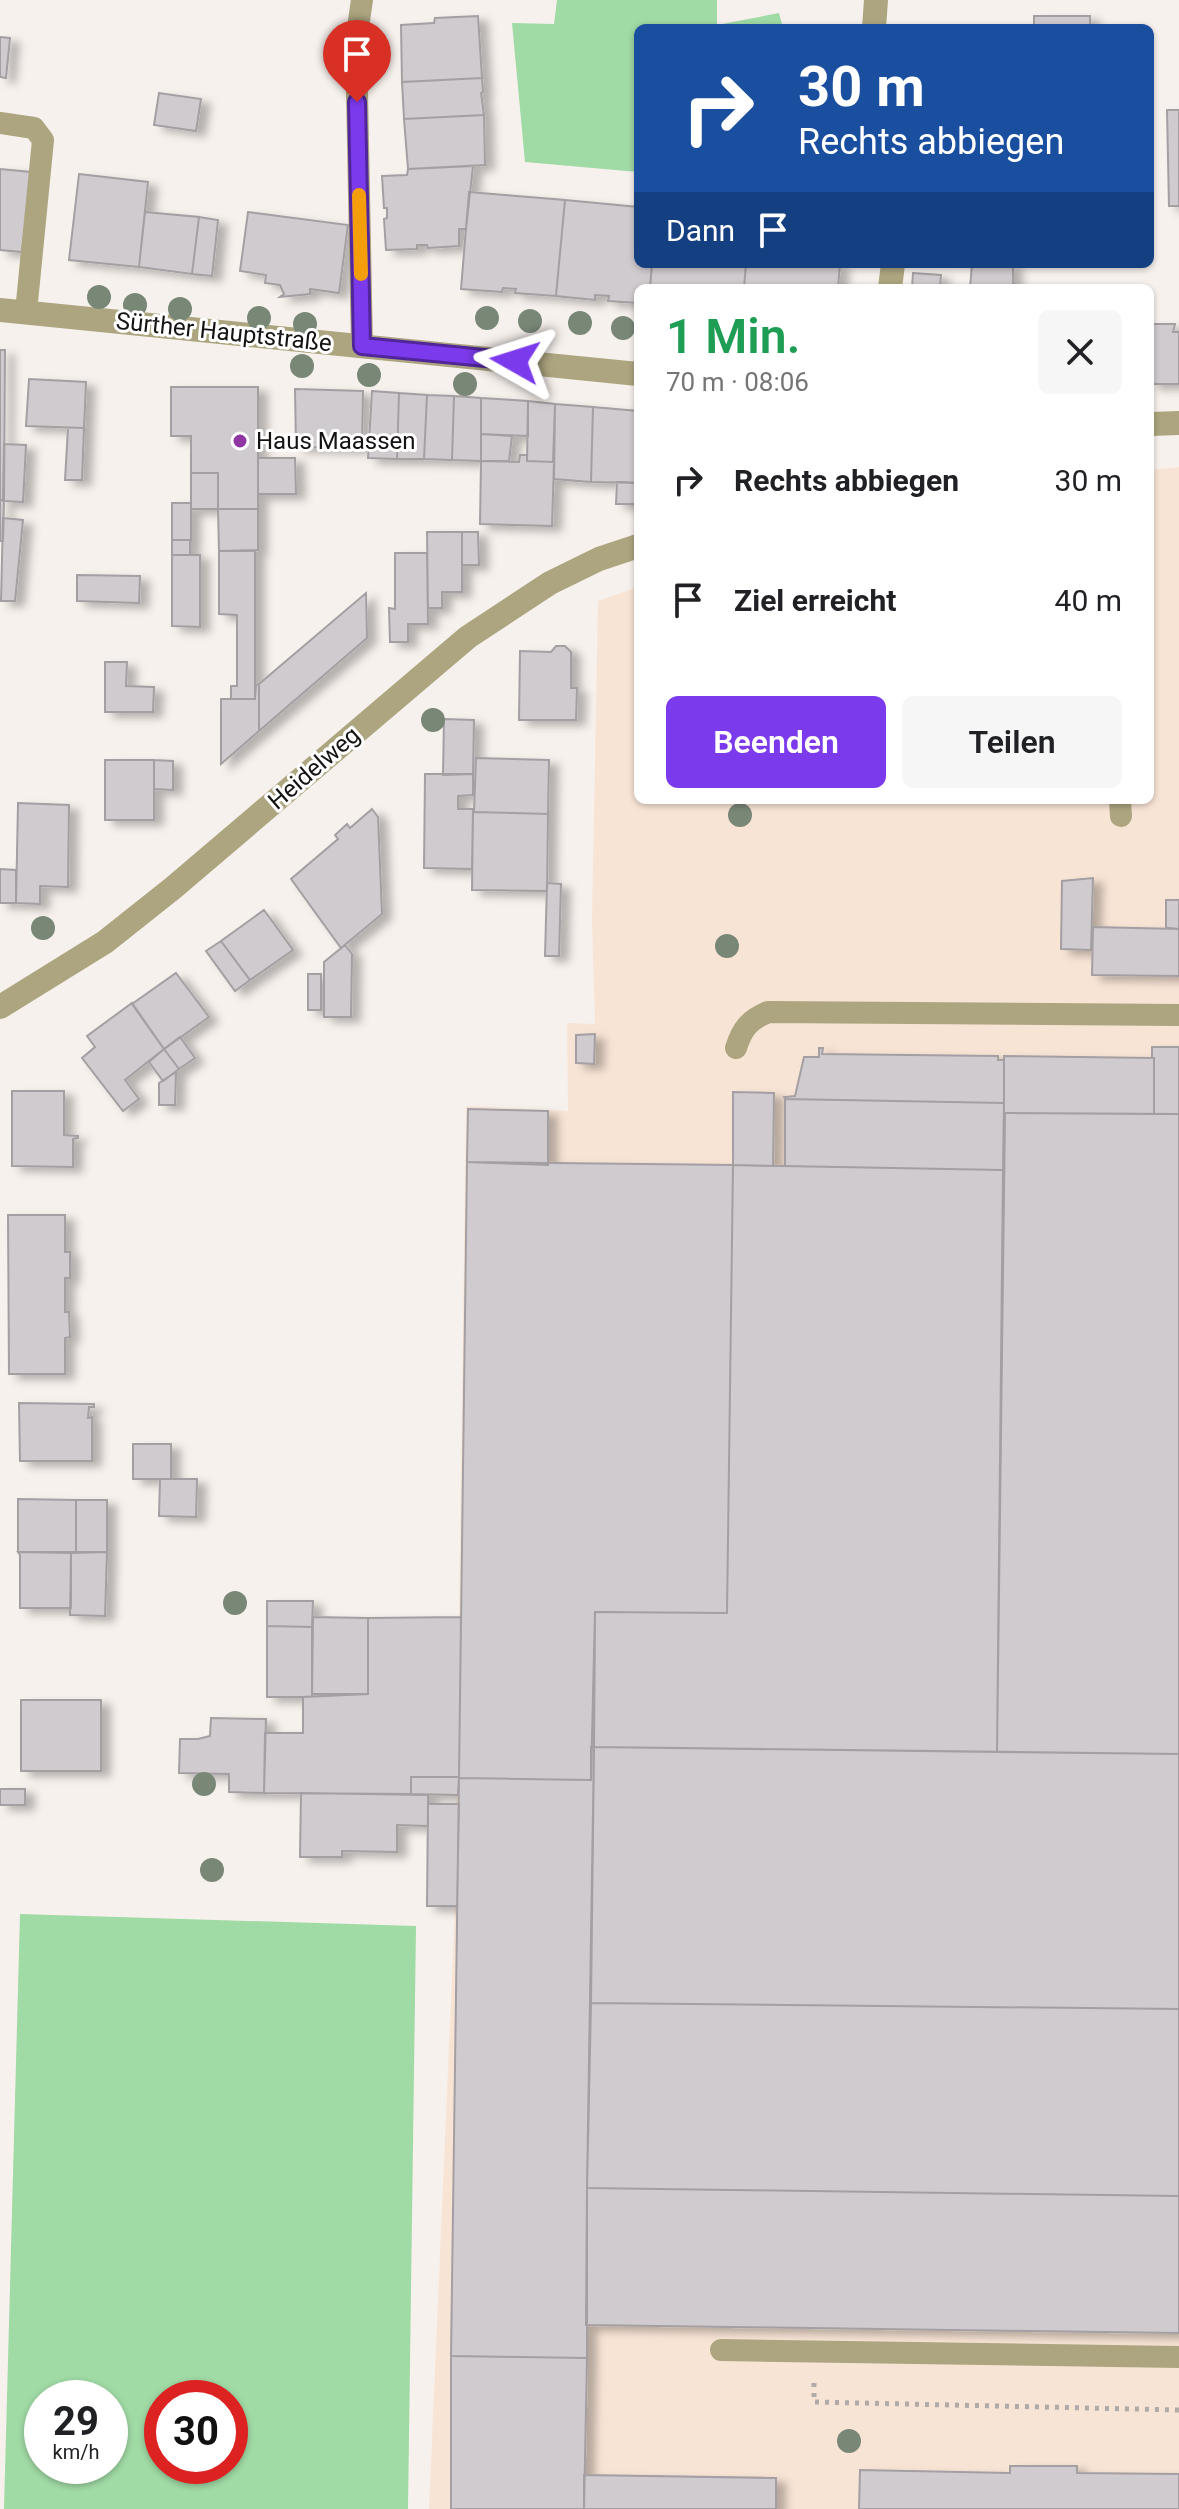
<!DOCTYPE html>
<html lang="de">
<head>
<meta charset="utf-8">
<style>
	:root { --surface:#fff; --page:#f6f6f6; --text:#202124; --muted:#757577; --accent:#7c3aed }
	body { margin:0; font-family:Roboto,sans-serif; background:var(--page); color:var(--text); height:100vh; display:flex; flex-direction:column; font-size:30px; white-space:nowrap }
	* { box-sizing:border-box; margin:0 }
	p { font-size:26px; color:var(--muted) }
	.icon { flex:none; width:44px; height:44px; fill:none; stroke:currentColor; stroke-width:2; stroke-linecap:round; stroke-linejoin:round }
	.map { position:relative; flex:1; overflow:hidden }
	.side { position:absolute; left:634px; top:284px; width:520px; height:520px; display:flex; flex-direction:column; background:var(--surface); border-radius:12px; box-shadow:0 2px 6px #0004 }
	.side>* { flex:none }
	.hud { position:absolute; left:634px; top:24px; width:520px; height:244px; border-radius:12px; box-shadow:0 2px 6px #0004; background:#1a4fa0; color:#fff; overflow:hidden }
	.speed { position:absolute; left:24px; top:2380px; display:flex; gap:16px; font-size:40px; font-weight:700; text-align:center }
	.speed>* { display:grid; place-content:center; width:104px; height:104px; border-radius:50%; background:var(--surface); box-shadow:0 2px 6px #0004; line-height:1 }
	.speed small { font-size:20px; font-weight:400 }
	.speed .limit { border:12px solid #d22; background:#fff; color:#111 }
	.pin { position:absolute; display:grid; place-items:center; width:68px; height:68px; color:#fff; margin:-82px -34px; border-radius:50% 50% 50% 0; rotate:-45deg; box-shadow:0 0 8px #0007 }
	.pin .icon { rotate:45deg }
	.me { position:absolute; width:88px; margin:-44px; rotate:276deg; stroke-linejoin:round; filter:drop-shadow(0 0 6px #0008) }
	.turn { display:flex; align-items:center; gap:28px; height:168px; padding:0 32px; font-size:36px }
	.turn .icon { width:104px; height:104px; stroke-width:2.5 }
	.turn b { display:block; font-size:56px; line-height:68px }
	.then { display:flex; align-items:center; height:76px; padding:0 32px; background:#0003; gap:16px; font-size:30px }
	.round { display:grid; place-items:center; flex:none; width:84px; height:84px; border-radius:12px; background:var(--page) }
	.overview { display:flex; align-items:center; justify-content:space-between; height:136px; padding:0 32px }
	h1 { font-size:48px; font-weight:600; line-height:60px; color:#1e9e55 }
	.primary-button { display:flex; gap:16px; margin-top:auto; padding:16px 32px }
	.primary-button a { flex:1; height:92px; border-radius:12px; background:var(--accent); color:#fff; font-size:32px; font-weight:600; line-height:92px; text-align:center }
	.primary-button a+a { background:var(--page); color:var(--text) }
	ul { padding:0; list-style:none }
	li { display:flex; align-items:center; gap:24px; height:120px; padding:0 32px }
	li div { flex:1 }
	li b { display:block; font-size:30px }
	li em { font-style:normal }
	.map>svg:first-child { display:block }
	.industrial { fill:#f8e4d5 }
	.green { fill:#a0daa5; fill-rule:evenodd }
	.building { fill:#d0cbcf; stroke:#a49fa3; stroke-width:2; filter:url(#shadow) }
	.lines { fill:none; stroke-linecap:round; stroke-linejoin:round }
	.path { stroke:#b0aba8; stroke-width:5; stroke-dasharray:4 6; stroke-linecap:butt }
	.lane { stroke:#aca57f; stroke-width:22 }
	.street { stroke:#aca57f; stroke-width:24 }
	.tree { fill:#798777 }
	.route-casing { stroke:#51269a; stroke-width:20 }
	.route { stroke:#7c3aed; stroke-width:14 }
	.slow { stroke:#f59e0b; stroke-width:14 }
	.poi-dot { fill:#9036a2; stroke:#fff; stroke-width:3 }
	.labels { text-anchor:middle; dominant-baseline:central; stroke-width:6; stroke-linejoin:round; paint-order:stroke }
	.street-label { font-size:24px; fill:#151312; stroke:#fff }
	.poi-label { font-size:24px; fill:#151312; stroke:#fff; text-anchor:start }
</style>
</head>
<body>
<div class="map">
<svg width="1179" height="2509" viewBox="0 0 1179 2509">
	<defs>
		<filter id="shadow"><feDropShadow dx="9" dy="5" stdDeviation="4" flood-color="#0004"/></filter>
	</defs>
	<rect width="100%" height="100%" fill="#f7f1ed"/>
	<path class="industrial" d="M1179,467V2509H429L455,1908L466,1106L568,1111L567,1023L595,1024L592,920L598,601L638,587V800H1150V470Z"/>
	<path class="green" d="M557,0H717V25L779,13L783,28H638V172L525,162L512,23L554,24Z
		M20,1914L416,1926L408,2509H4ZM42,2398H110V2466H42ZM162,2398H230V2466H162Z"/>
	<path class="building" d="M478,16L482,78L402,82L401,25L434,23L435,18Z
		M1034,16H1090V28H1034Z
		M0,37L10,38L6,78L0,77Z
		M482,78L483,92L481,93L484,115L404,119L402,82Z
		M159,93L201,99L196,131L154,125Z
		M1167,110H1179V206H1169Z
		M484,115L485,165L408,169L404,119Z
		M473,166L466,229H459V246L428,248L427,245H417V249L386,250L384,219L387,218V208H384L382,176L407,175L408,169Z
		M0,169L31,172L22,252L0,250Z
		M79,174L148,182L139,267L69,260Z
		M469,192L565,200L556,296L515,293L516,289L503,288L502,292L461,289Z
		M565,200L638,207V264H652L650,288H638V303L608,301L609,296L595,295V300L556,296Z
		M145,212L199,217L192,274L139,267Z
		M248,212L348,225L339,293L310,289V294L280,297L284,294L280,285L265,283L266,275L240,271Z
		M199,217L218,220L212,276L192,274Z
		M652,264H746L744,288H650Z
		M746,264H840L838,288H744Z
		M972,264H1013V288H970Z
		M913,273L941,275L940,288H912Z
		M1150,324H1175L1173,332H1179V384H1150Z
		M0,350H5L4,500H0Z
		M29,379L86,382L84,428L26,426Z
		M171,387H258V509H218V473H191V436H171Z
		M295,389L363,391L362,448L296,447Z
		M372,391L399,393L397,459L368,458Z
		M399,393L427,395L424,459H397Z
		M427,395L454,396L452,460L424,459Z
		M454,396L481,398V461L452,460Z
		M481,398L528,401V436L481,434Z
		M528,401L555,404L553,462L527,461Z
		M555,404L593,407L591,482L554,479Z
		M593,407L638,411V483L591,482Z
		M68,428H84L82,480H65Z
		M481,434L512,436L509,461H481Z
		M4,444L26,445L23,502L3,501Z
		M520,455H527V461L554,462L552,526L480,524L481,461L519,462Z
		M258,458H295L296,494H258Z
		M191,473H218V509H191Z
		M617,482L638,483V504H616Z
		M0,500H4L3,541H0Z
		M172,503H191V540H172Z
		M218,509H258V550L219,551Z
		M3,518L23,520L15,601H1Z
		M427,532H462V592H442V608H428Z
		M462,532H478L479,565H462Z
		M172,540H190V555H172Z
		M219,551H255V699H231V686H237V615L219,614Z
		M395,553H427L428,624H408V642H390L389,608L395,609Z
		M172,555H200V627L172,626Z
		M77,575L140,576L139,603L77,601Z
		M366,593L367,638L259,731V684Z
		M556,646H565L571,652V688H577L576,720H519L520,651L551,652Z
		M105,662H127L126,686L154,687L153,712H105Z
		M259,684V731L221,764V699H255L256,685Z
		M444,719L474,720L473,774L443,775Z
		M476,758L549,760L548,814L474,812Z
		M105,760H154V820H105Z
		M154,760L173,761V790L154,789Z
		M425,774H473V795L458,796V809H473L472,869L424,868Z
		M18,803L69,805L68,887L40,886V904L16,903Z
		M372,809L378,817L382,914L341,948L291,879L338,839L335,835L347,824L350,828Z
		M473,812L548,814L547,891L472,890Z
		M0,869L16,870V903H0Z
		M1093,878L1091,950L1061,949L1062,881Z
		M547,883L561,884L559,956H545Z
		M1166,900H1179V929L1166,928Z
		M264,910L293,950L250,980L221,941Z
		M1093,927L1179,929V976L1092,975Z
		M221,941L250,980L235,991L206,951Z
		M345,945L352,954L351,1017H324V962Z
		M176,973L209,1017L164,1049L132,1004Z
		M308,974H321V1010H308Z
		M132,1003L164,1049L125,1080L139,1099L123,1111L82,1058L95,1047L87,1036Z
		M595,1034L594,1064L576,1063V1035Z
		M180,1037L195,1058L179,1069L164,1049Z
		M1152,1047H1179V1114H1154V1058H1152Z
		M819,1048H823L822,1054L998,1056V1060H1004V1103L785,1099L784,1097L795,1096L804,1057H819Z
		M164,1049L179,1069L163,1081L149,1062Z
		M1004,1056L1154,1058V1114L1004,1113Z
		M176,1072L175,1105H159V1083Z
		M12,1091H64V1135L78,1136V1138L73,1139V1167L12,1166Z
		M733,1092L774,1093L773,1166L733,1165Z
		M785,1099L1004,1103L1003,1170L785,1166Z
		M468,1109L548,1111V1165L467,1162Z
		M1005,1113L1179,1114V1754L997,1752Z
		M467,1162L733,1165L727,1613L595,1612L591,1780L459,1778Z
		M733,1165L1003,1170L997,1752L594,1747L595,1612L727,1613Z
		M8,1215H65V1252H70V1278H65V1312H69L70,1337L65,1338V1374H9Z
		M19,1403L94,1404V1407H89L88,1418L92,1417V1461H20Z
		M133,1444H171V1479H133Z
		M160,1479H197L196,1517L159,1516Z
		M18,1499L76,1500V1552H18Z
		M76,1500H107V1552H76Z
		M18,1552L71,1553V1608H20V1555Z
		M107,1552L105,1616L70,1615L71,1553Z
		M267,1601H313L312,1627L267,1626Z
		M313,1617L368,1618V1694H312Z
		M461,1617L459,1777H411V1794L264,1793L265,1733H303V1697L368,1694V1618Z
		M267,1626L312,1627V1697H267Z
		M21,1700H101V1771H21Z
		M211,1718L266,1719L264,1793L229,1792V1774L179,1773L180,1739H198L210,1736Z
		M591,1747H594L587,2188V2358L451,2356L459,1778L591,1780Z
		M594,1747L1179,1754V2009L591,2003Z
		M411,1777H459L458,1795L411,1794Z
		M0,1789H25V1805H0Z
		M301,1793L428,1795V1826L397,1825V1852L342,1851V1857H300Z
		M428,1804H459L457,1906H427Z
		M591,2003L1179,2009V2196L587,2188Z
		M587,2188L1179,2196V2333L586,2325Z
		M451,2356L587,2358L584,2509H451Z
		M1010,2466H1077V2473L1179,2474V2509H859L860,2470L1010,2473Z
		M584,2475L776,2478V2509H584Z"/>
	<g class="lines">
		<path class="path" d="M814,2383V2402L1179,2410"/>
		<path class="lane" d="M0,123L34,128L43,140L26,312
			M362,346L356,41L362,0
			M1120,800L1121,816
			M736,1048C742,1029 749,1020 768,1012L1179,1015
			M721,2350L1179,2357"/>
		<path class="street" d="M874,28L876,0
			M890,288L893,264
			M0,310L638,374
			M1150,424L1179,423
			M0,1007L105,942L173,888L468,637L550,583L599,559L638,546"/>
	</g>
	<g class="tree">
		<circle cx="99" cy="297" r="12"/>
		<circle cx="135" cy="305" r="12"/>
		<circle cx="180" cy="309" r="12"/>
		<circle cx="259" cy="318" r="12"/>
		<circle cx="487" cy="318" r="12"/>
		<circle cx="530" cy="321" r="12"/>
		<circle cx="580" cy="323" r="12"/>
		<circle cx="305" cy="324" r="12"/>
		<circle cx="623" cy="328" r="12"/>
		<circle cx="302" cy="366" r="12"/>
		<circle cx="369" cy="375" r="12"/>
		<circle cx="465" cy="384" r="12"/>
		<circle cx="433" cy="720" r="12"/>
		<circle cx="740" cy="815" r="12"/>
		<circle cx="43" cy="928" r="12"/>
		<circle cx="727" cy="946" r="12"/>
		<circle cx="235" cy="1603" r="12"/>
		<circle cx="204" cy="1784" r="12"/>
		<circle cx="212" cy="1870" r="12"/>
		<circle cx="849" cy="2441" r="12"/>
	</g>
	<g class="lines">
		<g class="route-casing">
			<path id="route" d="M357,102L362,346L515,361"/>
		</g>
		<use href="#route" class="route"/>
		<path class="slow" d="M359,195L361,274"/>
	</g>
	<circle class="poi-dot" cx="240" cy="441" r="8"/>
	<g class="labels">
		<g class="street-label">
			<text transform="translate(224 332) rotate(6)">Sürther Hauptstraße</text>
			<text transform="translate(314 768) rotate(-41)">Heidelweg</text>
		</g>
		<g class="poi-label">
			<text x="256" y="441">Haus Maassen</text>
		</g>
	</g>
</svg>
<div class="speed"><div>29<small>km/h</small></div><div class="limit">30</div></div>
<div class="pin" style="left:357px;top:102px;background:#d93025"><svg class="icon" aria-label="arrive" viewBox="0 0 24 24"><path d="M6 21V4h12l-3 4 3 4H6"/></svg></div>
<svg class="me" style="left:515px;top:361px" viewBox="-20 -20 40 40"><path d="M0-17L14 15 0 8-14 15z" fill="#7c3aed" stroke="#fff" stroke-width="4"/></svg>
<div class="hud">
<div class="turn"><svg class="icon" aria-label="right" viewBox="0 0 24 24"><path d="M7 20v-9h11M14 6l5 5-5 5"/></svg><div><b>30 m</b>Rechts abbiegen</div></div>
<div class="then">Dann<svg class="icon" aria-label="arrive" viewBox="0 0 24 24"><path d="M6 21V4h12l-3 4 3 4H6"/></svg></div>
</div>
<section class="side">
<div class="overview"><div><h1>1 Min.</h1><p>70 m · 08:06</p></div><a class="round"><svg class="icon" aria-label="close" viewBox="0 0 24 24"><path d="M6 6l12 12M18 6L6 18"/></svg></a></div>
<ul>
<li><svg class="icon" aria-label="right" viewBox="0 0 24 24"><path d="M7 20v-9h11M14 6l5 5-5 5"/></svg><div><b>Rechts abbiegen</b></div><em>30 m</em></li>
<li><svg class="icon" aria-label="arrive" viewBox="0 0 24 24"><path d="M6 21V4h12l-3 4 3 4H6"/></svg><div><b>Ziel erreicht</b></div><em>40 m</em></li>
</ul>
<div class="primary-button"><a>Beenden</a><a>Teilen</a></div>
</section>
</div>
</body>
</html>
